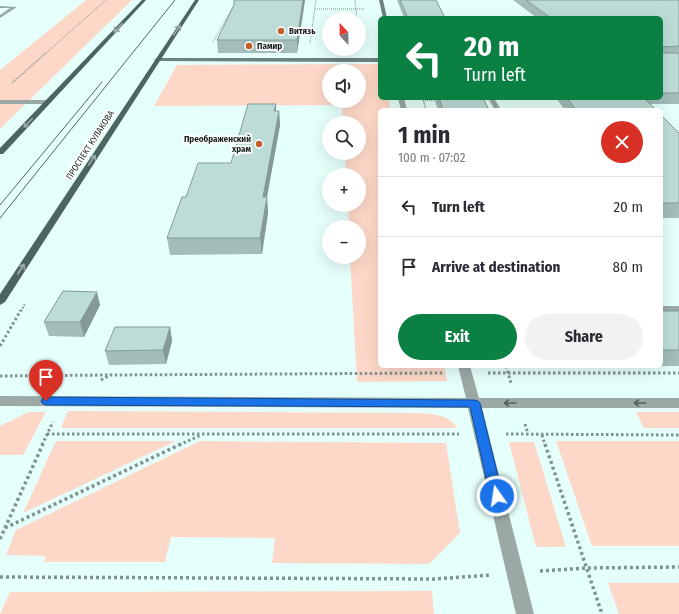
<!DOCTYPE html>
<html lang="en">
<head>
<meta charset="utf-8">
<style>
	:root { --surface:#fff; --page:#f2f2f3; --text:#2b2b33; --muted:#7c7c81; --line:#e1e1e2; --accent:#0b8043 }
	body { margin:0; font-family:"Fira Sans Condensed",sans-serif; background:var(--page); color:var(--text); height:100vh; display:flex; flex-direction:column; font-size:15px; white-space:nowrap }
	* { box-sizing:border-box; margin:0 }
	p { font-size:13px; color:var(--muted) }
	.icon { flex:none; width:22px; height:22px; fill:none; stroke:currentColor; stroke-width:2; stroke-linecap:round; stroke-linejoin:round }
	.map { position:relative; flex:1; overflow:hidden }
	.sheet { position:absolute; left:378px; top:108px; width:285px; height:260px; display:flex; flex-direction:column; background:var(--surface); border-radius:6px; box-shadow:0 4px 16px #0002 }
	.sheet>* { flex:none }
	.banner { position:absolute; left:378px; top:16px; width:285px; height:84px; border-radius:6px; box-shadow:0 4px 16px #0002; background:#0b8043; color:#fff; overflow:hidden }
	.needle { width:26px; rotate:338deg }
	.controls { position:absolute; left:322px; top:12px; display:grid; gap:8px }
	.controls a { display:grid; place-items:center; width:44px; height:44px; border-radius:50%; background:var(--surface); box-shadow:0 4px 16px #0002; font-size:20px }
	.pin { position:absolute; display:grid; place-items:center; width:34px; height:34px; color:#fff; margin:-41px -17px; border-radius:50% 50% 50% 0; rotate:-45deg; box-shadow:0 0 4px #0007 }
	.pin .icon { rotate:45deg }
	.me { position:absolute; width:44px; margin:-22px; rotate:347deg; stroke-linejoin:round; filter:drop-shadow(0 0 3px #0008) }
	.turn { display:flex; align-items:center; gap:14px; height:84px; padding:0 20px; font-size:18px }
	.turn .icon { width:52px; height:52px; stroke-width:2.5 }
	.turn b { display:block; font-size:28px; line-height:34px }
	.round { display:grid; place-items:center; flex:none; width:42px; height:42px; border-radius:21px; background:var(--page) }
	.summary { display:flex; align-items:center; justify-content:space-between; height:68px; padding:0 20px }
	h1 { font-size:24px; font-weight:700; line-height:30px }
	.primary-button { display:flex; gap:8px; margin-top:auto; padding:8px 20px }
	.primary-button a { flex:1; height:46px; border-radius:24px; background:var(--accent); color:#fff; font-size:16px; font-weight:700; line-height:46px; text-align:center }
	.primary-button a+a { background:var(--page); color:var(--text) }
	ul { padding:0; list-style:none }
	li { display:flex; align-items:center; gap:12px; height:60px; padding:0 20px; border-top:1px solid var(--line) }
	li div { flex:1 }
	li b { display:block; font-size:15px }
	li em { font-style:normal }
	.map>svg:first-child { display:block }
	.green { fill:#fdd8c8; fill-rule:evenodd }
	.lines { fill:none; stroke-linecap:round; stroke-linejoin:round }
	.path-far4 { stroke:#809390; stroke-width:1; stroke-dasharray:1 1; stroke-linecap:butt }
	.path-far3 { stroke:#809390; stroke-width:1.5; stroke-dasharray:1 1; stroke-linecap:butt }
	.path-far2 { stroke:#809390; stroke-width:2; stroke-dasharray:1.5 1.5; stroke-linecap:butt }
	.path-far1 { stroke:#809390; stroke-width:3; stroke-dasharray:2.5 2.5; stroke-linecap:butt }
	.path { stroke:#809390; stroke-width:3.5; stroke-dasharray:3 3; stroke-linecap:butt }
	.service { fill:#9aa8a6; fill-rule:evenodd }
	.tertiary { fill:#9aa8a6; fill-rule:evenodd }
	.secondary { fill:#6d817e; fill-rule:evenodd }
	.primary { fill:#4d6562; fill-rule:evenodd }
	.tram { stroke:#536361; stroke-width:1 }
	.wall { fill:#a3bdba }
	.shaded-wall { fill:#849a97 }
	.building { fill:#bddcd8; stroke:#849a97 }
	.oneway { stroke:#9daaa9 }
	.oneway2 { stroke:#525f5e }
	.route { fill:#1a73e8; stroke:#114b97 }
	.poi-dot { fill:#c35e2d; stroke:#fff; stroke-width:1.5 }
	.labels { text-anchor:middle; dominant-baseline:central; stroke-width:3.5; stroke-linejoin:round; paint-order:stroke }
	.far-poi-label { font-size:9px; font-weight:bold; fill:#182423; stroke:#fff; text-anchor:start }
	.far-street-label { font-size:9px; fill:#182423; stroke:#fff }
</style>
</head>
<body>
<div class="map">
<svg width="679" height="614" viewBox="0 0 679 614">
	<rect width="100%" height="100%" fill="#e5fffb"/>
	<path class="green" d="M86,0H132L0,129V70Z
		M380,64V98H388L391,110H380V366H444L447,381L357,382L350,257H359V227H349L348,205H359V175H346L345,153H359V123H343L342,105L154,106L177,65ZM329,71H359V101H329Z
		M68,411L423,413C435,415 451,415 457,428H61Z
		M29,412H46L23,455H0V426Z
		M679,412V428H644L636,412Z
		M56,441H176L23,513Z
		M200,441L446,443L460,533L429,564L272,563L275,538L171,537L165,562H44L46,556L6,555L16,530Z
		M556,441H679V546H592Z
		M509,442H534L566,547H536Z
		M608,583H679V614H619Z
		M432,591L434,614H0L10,592Z"/>
	<g class="lines">
		<path class="path-far4" d="M355,0L357,19
			M315,9H365
			M213,42L237,0
			M310,43L316,0
			M45,54L106,0"/>
		<path class="path-far3" d="M12,83L46,53
			M423,99L426,110
			M423,100H437"/>
		<path class="path-far2" d="M21,311L25,304"/>
		<path class="path-far1" d="M0,346L21,310
			M506,366L511,383
			M488,373H679
			M0,376L109,375
			M101,380L110,375L445,373
			M525,424L528,434
			M47,434H459
			M506,434L679,435
			M542,435L545,445
			M42,445L53,422
			M179,445L201,435"/>
		<path class="path" d="M545,444L602,614
			M5,528L181,444
			M0,539L43,444
			M540,571L587,568L679,567
			M0,577L434,579L491,575"/>
		<path class="service" d="M0,6L17,7L0,18V15L10,8H0Z
			M488,98H494L501,110H495Z
			M0,100H48L51,102L48,104H0Z
			M661,306H679V312H661Z"/>
		<path class="tertiary" d="M398,98H404L407,110H401Z
			M458,366H470L479,398H679V408H482L534,614H516L468,408L0,406V396L466,398Z"/>
		<path class="secondary" d="M379,0H383L387,18H383Z
			M157,58H380V62L155,61L154,60Z"/>
		<path class="primary" d="M142,0H146L3,154H0V148Z
			M195,0H199L5,302L0,305V294Z"/>
		<path class="tram" d="M0,205L102,82
			M0,218L175,0"/>
	</g>
	<path class="wall" d="M234,0H305L297,53H218L217,40L234,5Z
		M397,0H436L445,18H404Z
		M513,0H679V104H650L656,110H565L556,98H661V18H537Z
		M434,98H483L489,110H438Z
		M276,104V111H279L280,125L267,197L268,213L262,254L170,255L167,238L186,197L231,163Z
		M661,115L679,133V218H661Z
		M100,305L84,337L49,336L44,322Z
		M661,311H679V366L523,367V366H661Z
		M170,327L172,341L166,364L109,365L105,351Z"/>
	<path class="shaded-wall" d="M303,0H305L297,53V40Z
		M276,104V117L274,111Z
		M279,111L280,125L264,213L263,197Z
		M267,197L268,213L262,254L260,238Z
		M97,292L100,305L84,337L80,322Z
		M170,327L172,341L166,364L163,350Z"/>
	<path class="building" d="M234,0H303L297,40H217L234,5Z
		M400,0H436L445,18H408Z
		M526,0H679V46L663,47L662,52L664,53H679V93H661V18H551Z
		M439,98H483L489,110H443Z
		M567,98H644L656,110H576Z
		M248,104H276L274,111H279L263,197H267L260,238H167L182,197H186L198,163H231Z
		M661,115L679,133V203H661Z
		M63,291L97,292L80,322H44Z
		M661,311H679V350H661Z
		M115,327H170L163,350L105,351Z"/>
	<defs><path id="oneway-shaft" d="M-6 0H5M1.5-3L5.5 0L1.5 3" fill="none" stroke-width="1.6" stroke-linecap="round" stroke-linejoin="round"/></defs>
	<g class="oneway">
		<use href="#oneway-shaft" transform="translate(118 28) rotate(133)"/>
		<use href="#oneway-shaft" transform="translate(177 30) rotate(-56)"/>
		<use href="#oneway-shaft" transform="translate(28 123) rotate(134)"/>
		<use href="#oneway-shaft" transform="translate(92 160) rotate(-57)"/>
		<use href="#oneway-shaft" transform="translate(21 269) rotate(-57)"/>
	</g>
	<g class="oneway2">
		<use href="#oneway-shaft" transform="translate(510 403) rotate(180)"/>
		<use href="#oneway-shaft" transform="translate(640 403) rotate(180)"/>
	</g>
	<path class="route" d="M46,397L474,400L478,401L480,403L503,496L501,499L497,501L492,499L490,496L470,407L46,405L43,404L41,401L43,398Z"/>
	<g class="poi-dot">
		<circle cx="281" cy="31" r="4"/>
		<circle cx="249" cy="46" r="4"/>
		<circle cx="259" cy="144" r="4"/>
	</g>
	<g class="labels">
		<g class="far-poi-label">
			<text x="289" y="31">Витязь</text>
			<text x="257" y="46">Памир</text>
			<text x="251" y="139" text-anchor="end">Преображенский<tspan x="251" dy="10">храм</tspan></text>
		</g>
		<g class="far-street-label">
			<text transform="translate(90 145) rotate(-57)">ПРОСПЕКТ КУЛАКОВА</text>
		</g>
	</g>
</svg>
<div class="controls">
<a><svg class="needle" viewBox="-14 -14 28 28"><path d="M0-13l5 13h-10z" fill="#e53935"/><path d="M0 13l5-13h-10z" fill="#7c7c81"/></svg></a>
<a><svg class="icon" aria-label="sound" viewBox="0 0 24 24"><path d="M4 9h4l5-4v14l-5-4H4zM17 9q2 3 0 6"/></svg></a>
<a><svg class="icon" aria-label="search" viewBox="0 0 24 24"><circle cx="10" cy="10" r="6"/><path d="M15 15l6 6"/></svg></a>
<a>+</a>
<a>−</a>
</div>
<div class="pin" style="left:46px;top:401px;background:#d93025"><svg class="icon" aria-label="arrive" viewBox="0 0 24 24"><path d="M6 21V4h12l-3 4 3 4H6"/></svg></div>
<svg class="me" style="left:497px;top:496px" viewBox="-20 -20 40 40"><circle r="17" fill="#1a73e8" stroke="#fff" stroke-width="3"/><path d="M0-11L8 9 0 5-8 9z" fill="#fff"/></svg>
<div class="banner">
<div class="turn"><svg class="icon" aria-label="left" viewBox="0 0 24 24"><path d="M17 20v-9H6M10 6l-5 5 5 5"/></svg><div><b>20 m</b>Turn left</div></div>
</div>
<section class="sheet">
<div class="summary"><div><h1>1 min</h1><p>100 m · 07:02</p></div><a class="round" style="background:#d93025;color:#fff"><svg class="icon" aria-label="close" viewBox="0 0 24 24"><path d="M6 6l12 12M18 6L6 18"/></svg></a></div>
<ul>
<li><svg class="icon" aria-label="left" viewBox="0 0 24 24"><path d="M17 20v-9H6M10 6l-5 5 5 5"/></svg><div><b>Turn left</b></div><em>20 m</em></li>
<li><svg class="icon" aria-label="arrive" viewBox="0 0 24 24"><path d="M6 21V4h12l-3 4 3 4H6"/></svg><div><b>Arrive at destination</b></div><em>80 m</em></li>
</ul>
<div class="primary-button"><a>Exit</a><a>Share</a></div>
</section>
</div>
</body>
</html>
